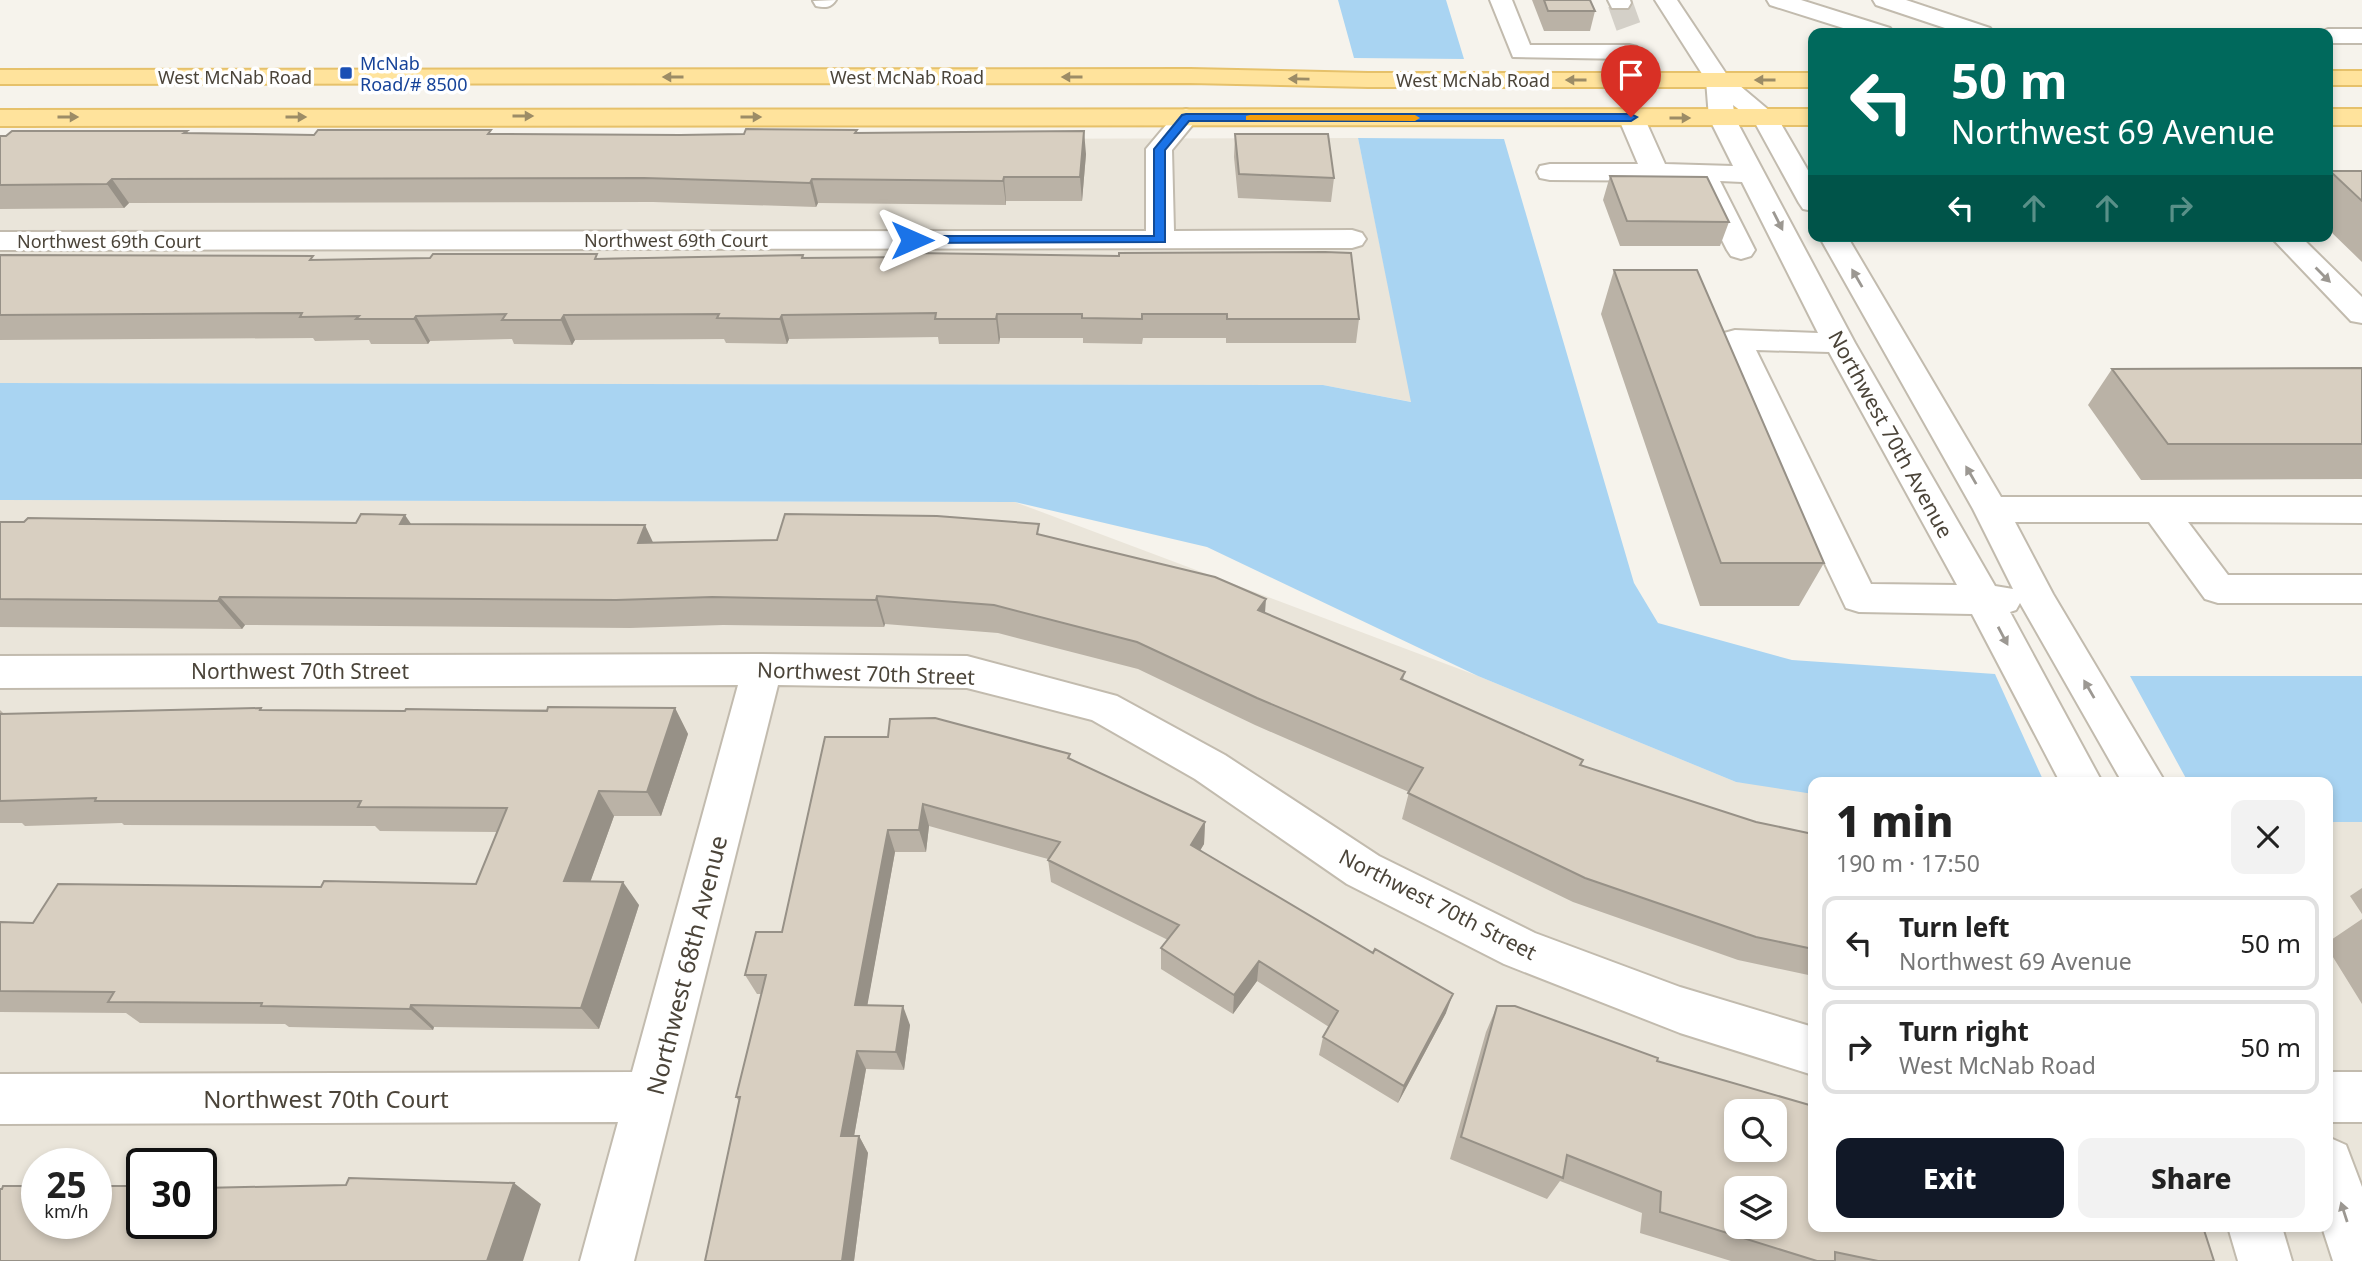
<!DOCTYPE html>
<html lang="en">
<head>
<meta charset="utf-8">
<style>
	:root { --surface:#fff; --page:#f2f2f2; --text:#222; --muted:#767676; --line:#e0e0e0; --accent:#111827 }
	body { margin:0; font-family:"Noto Sans",sans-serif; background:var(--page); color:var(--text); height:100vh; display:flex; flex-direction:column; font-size:26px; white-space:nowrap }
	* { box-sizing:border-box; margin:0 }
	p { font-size:23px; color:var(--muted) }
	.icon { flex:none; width:38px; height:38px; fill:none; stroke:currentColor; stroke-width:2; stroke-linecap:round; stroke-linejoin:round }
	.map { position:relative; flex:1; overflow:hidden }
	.details { position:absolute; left:1808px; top:777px; width:525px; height:455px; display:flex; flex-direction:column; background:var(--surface); border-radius:14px; box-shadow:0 4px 10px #0003 }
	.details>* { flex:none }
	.banner { position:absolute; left:1808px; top:28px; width:525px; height:214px; border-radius:14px; box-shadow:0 4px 10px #0003; background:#00695c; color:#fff; overflow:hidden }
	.fabs { position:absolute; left:1724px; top:1099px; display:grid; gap:14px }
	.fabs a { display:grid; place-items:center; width:63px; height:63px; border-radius:14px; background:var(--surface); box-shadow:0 4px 10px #0003; font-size:35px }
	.speed { position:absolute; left:21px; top:1148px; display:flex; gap:14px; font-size:35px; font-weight:700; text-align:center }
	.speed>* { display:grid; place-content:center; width:91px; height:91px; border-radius:50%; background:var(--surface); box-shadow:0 4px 10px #0003; line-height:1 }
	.speed small { font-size:18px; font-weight:400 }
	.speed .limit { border:4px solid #111; border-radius:10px; background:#fff; color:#111 }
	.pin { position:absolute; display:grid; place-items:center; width:60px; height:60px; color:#fff; margin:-72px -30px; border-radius:50% 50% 50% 0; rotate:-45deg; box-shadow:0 0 7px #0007 }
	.pin .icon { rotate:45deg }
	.me { position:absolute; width:77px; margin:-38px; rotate:90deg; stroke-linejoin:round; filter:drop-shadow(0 0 5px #0008) }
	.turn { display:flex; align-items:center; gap:24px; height:147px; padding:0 28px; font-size:32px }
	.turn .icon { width:91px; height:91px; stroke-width:2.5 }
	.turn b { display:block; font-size:49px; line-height:60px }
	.lanes { display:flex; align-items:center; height:66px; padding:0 28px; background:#0003; justify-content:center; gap:35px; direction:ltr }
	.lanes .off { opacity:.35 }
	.round { display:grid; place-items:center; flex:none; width:74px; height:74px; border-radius:14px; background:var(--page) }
	.overview { display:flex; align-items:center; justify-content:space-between; height:119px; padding:0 28px }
	h1 { font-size:42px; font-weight:800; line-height:52px }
	.primary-button { display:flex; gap:14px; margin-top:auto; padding:14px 28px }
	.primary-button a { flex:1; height:80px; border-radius:14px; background:var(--accent); color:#fff; font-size:28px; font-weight:800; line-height:80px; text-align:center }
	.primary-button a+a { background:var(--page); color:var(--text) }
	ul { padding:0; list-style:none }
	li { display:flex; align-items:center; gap:21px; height:94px; margin:0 14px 10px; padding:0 14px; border:4px solid var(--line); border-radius:14px }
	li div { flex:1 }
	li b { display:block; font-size:26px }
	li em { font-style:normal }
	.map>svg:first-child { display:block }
	.residential { fill:#eae5da; fill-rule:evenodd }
	.water { fill:#a9d4f2 }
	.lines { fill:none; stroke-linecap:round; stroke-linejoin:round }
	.minor-tunnel { stroke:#d4d0c8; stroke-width:25; stroke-dasharray:25 12; stroke-linecap:butt }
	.minor-casing { stroke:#c2bbae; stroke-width:4 }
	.major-casing { stroke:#e6c16a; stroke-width:4 }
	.minor { fill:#fff; fill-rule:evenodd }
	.major { fill:#ffe39c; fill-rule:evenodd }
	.wall { fill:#bab2a6 }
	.shaded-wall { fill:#979187 }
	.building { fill:#d8cfc1; stroke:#979187; stroke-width:2; fill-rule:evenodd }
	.oneway { fill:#9c8c66 }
	.oneway2 { fill:#9c9892 }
	.route { fill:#1a73e8; stroke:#114b97; stroke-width:2 }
	.slow { fill:#f59e0b }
	.transit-dot { fill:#1a4fb4; stroke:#fff; stroke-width:2.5 }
	.labels { text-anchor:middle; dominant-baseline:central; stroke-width:7; stroke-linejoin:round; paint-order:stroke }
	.far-transit-label { font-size:18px; fill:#164399; stroke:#fff; text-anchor:start }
	.far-street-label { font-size:18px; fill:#4b4439; stroke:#fff }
	.street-label { font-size:21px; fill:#4b4439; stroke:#fff }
	.near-street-label { font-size:24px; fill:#4b4439; stroke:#fff }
</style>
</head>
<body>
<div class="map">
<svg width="2362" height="1261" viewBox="0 0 2362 1261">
	<rect width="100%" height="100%" fill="#f6f3ec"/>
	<path class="residential" d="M1358,138L1412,402L1323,385L0,383V141Z
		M0,500L1015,502L1478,676L1736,782L1813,789V1227H2328V816H2362V1261H0ZM1736,1111H1774V1150H1736ZM37,1164H96V1223H37ZM142,1164H201V1223H142ZM1736,1188H1774V1227H1736Z"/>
	<path class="water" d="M1338,0H1446L1464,59L1354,58Z
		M1358,138L1504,139L1634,583L1658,623L1792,660L1995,674L2044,782H1813V794L1736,782L1478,676L1207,547L1015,502L0,500V383L1323,385L1411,402Z
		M2130,676H2362V822H2328V782H2188Z"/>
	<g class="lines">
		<path class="minor-tunnel" d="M1620,3L1630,31"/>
		<g class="minor-casing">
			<path id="minor" d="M836,0C831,8 825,8 816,6L813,1Z
				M1490,0H1512L1530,45H1629L1637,47L1641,52L1637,57L1629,59L1513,57Z
				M1608,0H1630L1631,3L1628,8H1612Z
				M1655,0H1677L1727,75L1777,117L1813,179V211L1803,209L1799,203L1754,121L1733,105L1735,118L1855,343L1995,586L2013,589L1973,509L1819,236H1847L2001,497H2362V523L2188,522L2228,575H2362V603H2218L2205,599L2149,522H2015L2053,594L2165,782H2122L2020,603L2016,610L2010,612L2102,782H2060L1972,614L1859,612L1846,608L1719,340L1724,333L1735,330L1818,333L1742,182L1720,181L1755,250L1751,256L1741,259L1731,256L1727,250L1692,181L1550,180L1540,178L1537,172L1540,166L1550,164H1638L1618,117L1622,112L1631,109L1640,112L1644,117L1665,164L1733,166L1709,118L1706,80ZM1756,350L1829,352L1957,585L1871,584Z
				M1767,0H1801L1890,28L1894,33H1859L1770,5Z
				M1873,0H1906L1990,28L1994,33H1960L1876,5Z
				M2328,29H2362V43H2328V33H2318Z
				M1186,109L1195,112L1199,117L1172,150L1174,231L1352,230L1362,233L1366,239L1362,245L1352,248L0,250V232L1146,231V149L1177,112Z
				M2270,236H2300L2362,297V323L2351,321Z
				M762,654L967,656L1117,696L1225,755L1379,856L1535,933L1680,987L1813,1027V1075L1680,1033L1504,964L1347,884L1195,779L1092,720L967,688L778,685L634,1261H580L618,1122L0,1124V1074L632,1072L738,685L0,688V656Z
				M2328,1072H2362V1122H2328Z
				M2328,1137L2346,1145L2362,1187V1261H2333L2322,1227H2328Z
				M2228,1227H2282L2292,1261H2238Z"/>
		</g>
		<g class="major-casing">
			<path id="major" d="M1190,69L1368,73H1813V87H1368L1190,83L0,84V70Z
				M2328,71H2362V85H2328Z
				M1813,109V125L0,126V110Z
				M2328,109H2362V125H2328Z"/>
		</g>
		<use href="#minor" class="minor"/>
		<use href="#major" class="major"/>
	</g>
	<path class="wall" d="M1532,0H1590L1595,11L1590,31H1544Z
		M857,130V133L1086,154L1082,201H1006V205L818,203L816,207L653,202L129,203L124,208L0,209V136L187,131L189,134L680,135L744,134Z
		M1235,134L1334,178L1331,202L1238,198L1234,157Z
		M2330,171H2362V262L2328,229V174Z
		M1610,176L1729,222L1720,246H1620L1603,200Z
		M0,255L315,260L599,258L803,255L804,258L1359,319L1356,343H1226V338H1143L1142,344L1083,343V338H1000L999,344H939L938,337L789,339L787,344L726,343L724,339L575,340L572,345L514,344L512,339L430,341L428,344H371L369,340L315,341L313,338L0,340Z
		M1614,270L1824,563L1799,606H1700L1601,314Z
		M2362,368V479L2141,480L2088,405L2112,369Z
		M0,522L411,524L653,542L1040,535L1265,613L1405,672L1403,680L1580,766L1756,822L1813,834V976L1738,960L1573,902L1402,819L1409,792L1255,725L1138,669L998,633L885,624L884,627L723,625L630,628L245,625L242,629L0,627Z
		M675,708L688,734L661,816H614L590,882L639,905L599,1029L434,1027L433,1030L289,1027L285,1024L140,1023L126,1013L0,1012V922L33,923L321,887L476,884L497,832L380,831L375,826L124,825L122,823L25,826L22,823H0V710L4,714L263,710L405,711Z
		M825,737L1071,759L1205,822L1204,844L1200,850L1446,1013L1398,1103L1319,1055L1323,1037L1329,1027L1257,981L1233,1014L1161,969V948L1168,940L1051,882L1048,859L929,826L926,852H895L867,1005L910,1025L904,1070L866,1069L854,1136H859L868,1153L854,1261H705L739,1101L736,1097L761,994H757L745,975L782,932Z
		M2362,888V914L2350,896Z
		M2362,919V1004L2328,949V942Z
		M1497,1006L1657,1061L1813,1227L2214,1261H1731L1640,1233L1642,1213L1560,1181L1547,1199L1450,1159L1486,1032Z"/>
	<path class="shaded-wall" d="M1084,131L1086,154L1082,201L1080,177Z
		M1004,177L1006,201V205L1003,181Z
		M112,179L129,203L124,208L107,184Z
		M812,179L818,203L816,207L810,183Z
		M997,314L1000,338L999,344L996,319Z
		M564,315L575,340L572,345L561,320Z
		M782,315L789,339L787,344L780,319Z
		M416,316L430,341L428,344L414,319Z
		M405,515L424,543L400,524Z
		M645,525L658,553L638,543Z
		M877,596L885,624L884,627L876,600Z
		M220,597L245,625L242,629L218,601Z
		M1266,599L1264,627L1258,610Z
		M675,708L688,734L661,816L647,792Z
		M599,791L614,816L582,905L564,881Z
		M923,804L929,826L926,852L919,830Z
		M1205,822L1204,844L1191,866V845Z
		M888,830L895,852L864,1024L855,1005Z
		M623,882L639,905L599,1029L581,1008Z
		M1259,961L1257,981L1233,1014L1234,995Z
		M1453,994L1446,1013L1398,1103L1404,1086Z
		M411,1005L434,1027L433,1030L410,1009Z
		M903,1006L910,1025L904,1070L896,1052Z
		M857,1051L866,1069L851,1153L841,1136Z
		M859,1136L868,1153L854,1261H842Z
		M514,1183L541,1204L523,1261H487Z"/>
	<path class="building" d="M1544,0H1590L1595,11H1548Z
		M746,129L857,130L855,133L1084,131L1080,177H1004L1003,181L812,179L810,183L644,178L112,179L107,184L0,185V136H6L12,131H187L184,133L314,135L318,130H491L488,134L680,135L744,134Z
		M1235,134H1328L1334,178L1239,174Z
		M2330,171H2362V201Z
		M1610,176L1707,177L1729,222L1627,221Z
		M1325,252L1351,253L1359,319H1227V314H1142V319L1082,318V314H997L996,319H935L936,313L782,315L780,319L717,318L719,314L564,315L561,320H502L506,314L416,316L414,319H356L359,316L300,317L302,313L0,315V255L313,256L310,260L430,258L433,254H597L595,259L803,255L802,258L912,257L913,253L1119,256V253Z
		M1614,270H1697L1824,563H1721Z
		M2362,368V444H2168L2112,369Z
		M361,514L405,515L400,524L645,525L638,543L777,540L785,514L937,516L1039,524L1037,534L1215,577L1266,599L1258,610L1405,672L1401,679L1583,760L1580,765L1756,822L1813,834V949L1756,937L1585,878L1408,793L1423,768L1257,698L1137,642L994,605L877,596L876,600L712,597L616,600L220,597L218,601L0,599V522H24L28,518L356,523Z
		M548,707L675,708L647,792L599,791L564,881L623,882L581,1008L411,1005L410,1009L261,1006L262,1003L108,1002L114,992L0,991V922L33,923L58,884L321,887L324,881L476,884L507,808L358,807L361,801H95L96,798L0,801V714L261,708L260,710L405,711L406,709L547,711Z
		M935,718L1070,754L1068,758L1205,822L1191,845L1373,953L1375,949L1453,994L1404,1086L1323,1037L1338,1011L1259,961L1234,995L1161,948L1179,925L1048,860L1060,842L923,804L919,830H888L855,1005L903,1006L896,1052L857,1051L841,1136H859L842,1261H705L740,1097H736L766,975H745L756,932H782L825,737H888L890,719Z
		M1497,1006H1515L1658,1058L1657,1061L1813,1106V1227H2203L2214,1261H1878L1835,1252V1261H1817L1660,1212L1661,1192L1567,1155L1563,1178L1461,1137ZM1736,1111H1774V1150H1736ZM1736,1188H1774V1227H1736Z
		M349,1178L514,1183L487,1261H0V1189H2L3,1186H37V1223H96V1186H142V1223H201V1188L346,1185Z"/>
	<defs><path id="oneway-solid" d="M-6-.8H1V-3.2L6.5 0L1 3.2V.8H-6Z" transform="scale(1.75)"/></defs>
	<g class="oneway">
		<use href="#oneway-solid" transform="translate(673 77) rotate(180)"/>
		<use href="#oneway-solid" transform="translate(1072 77) rotate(180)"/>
		<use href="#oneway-solid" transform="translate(1299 79) rotate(-179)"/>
		<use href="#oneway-solid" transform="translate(1576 80) rotate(180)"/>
		<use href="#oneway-solid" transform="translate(1765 80) rotate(180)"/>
		<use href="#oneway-solid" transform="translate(523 116)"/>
		<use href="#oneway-solid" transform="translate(68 117)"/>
		<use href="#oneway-solid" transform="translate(296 117)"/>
		<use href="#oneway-solid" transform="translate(751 117)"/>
		<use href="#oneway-solid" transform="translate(1680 118)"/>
	</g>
	<g class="oneway2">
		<use href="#oneway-solid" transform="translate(1778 221) rotate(63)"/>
		<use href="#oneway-solid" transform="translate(2323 275) rotate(45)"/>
		<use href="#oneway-solid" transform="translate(1857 278) rotate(-120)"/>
		<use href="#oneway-solid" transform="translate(1971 475) rotate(-120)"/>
		<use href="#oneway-solid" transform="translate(2003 636) rotate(62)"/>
		<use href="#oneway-solid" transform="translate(2089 689) rotate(-120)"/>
		<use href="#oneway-solid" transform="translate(2344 1212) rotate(-108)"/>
	</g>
	<path class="route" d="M1186,114H1631L1637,117L1631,121H1189L1165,150V242L912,243L906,240L912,236H1154V149L1182,115Z"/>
	<path class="slow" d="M1250,115H1415L1420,118L1415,121L1246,120V116Z"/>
	<rect class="transit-dot" x="339" y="66" width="14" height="14" rx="3.5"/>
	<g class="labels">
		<g class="far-transit-label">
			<text x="360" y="63">McNab<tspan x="360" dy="21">Road/# 8500</tspan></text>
		</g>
		<g class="far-street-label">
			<text x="235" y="77">West McNab Road</text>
			<text x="907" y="77">West McNab Road</text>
			<text x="1473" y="80">West McNab Road</text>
			<text x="676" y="240">Northwest 69th Court</text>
			<text x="109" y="241">Northwest 69th Court</text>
		</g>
		<g class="street-label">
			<text transform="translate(1891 434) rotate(61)">Northwest 70th Avenue</text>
			<text x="300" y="671">Northwest 70th Street</text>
			<text transform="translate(866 673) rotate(2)">Northwest 70th Street</text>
			<text transform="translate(1438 904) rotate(27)">Northwest 70th Street</text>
		</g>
		<g class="near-street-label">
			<text transform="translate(686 965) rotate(-76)">Northwest 68th Avenue</text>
			<text x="326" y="1098">Northwest 70th Court</text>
		</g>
	</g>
</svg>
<div class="fabs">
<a><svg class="icon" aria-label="search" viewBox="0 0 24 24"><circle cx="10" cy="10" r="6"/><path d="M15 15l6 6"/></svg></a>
<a><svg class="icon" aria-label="layers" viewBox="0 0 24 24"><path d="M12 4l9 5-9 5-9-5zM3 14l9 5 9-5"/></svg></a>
</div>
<div class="speed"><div>25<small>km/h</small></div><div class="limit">30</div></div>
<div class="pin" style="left:1631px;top:117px;background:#d93025"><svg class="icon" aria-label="arrive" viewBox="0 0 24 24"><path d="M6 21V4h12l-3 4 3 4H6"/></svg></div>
<svg class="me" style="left:912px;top:240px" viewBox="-20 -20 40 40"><path d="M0-17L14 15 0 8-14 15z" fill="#1a73e8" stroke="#fff" stroke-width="4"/></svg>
<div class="banner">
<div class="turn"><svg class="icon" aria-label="left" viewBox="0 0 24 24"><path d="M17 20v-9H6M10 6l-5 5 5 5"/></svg><div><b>50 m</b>Northwest 69 Avenue</div></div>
<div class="lanes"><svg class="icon" aria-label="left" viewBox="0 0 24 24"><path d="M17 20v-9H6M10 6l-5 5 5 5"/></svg><svg class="icon off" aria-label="ahead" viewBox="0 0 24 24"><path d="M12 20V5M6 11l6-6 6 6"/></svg><svg class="icon off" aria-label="ahead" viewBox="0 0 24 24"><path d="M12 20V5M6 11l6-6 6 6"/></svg><svg class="icon off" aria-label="right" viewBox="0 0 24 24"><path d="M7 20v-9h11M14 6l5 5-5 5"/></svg></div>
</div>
<section class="details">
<div class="overview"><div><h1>1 min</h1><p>190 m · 17:50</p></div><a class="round"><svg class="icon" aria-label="close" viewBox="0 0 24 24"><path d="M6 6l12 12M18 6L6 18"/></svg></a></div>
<ul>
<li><svg class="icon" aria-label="left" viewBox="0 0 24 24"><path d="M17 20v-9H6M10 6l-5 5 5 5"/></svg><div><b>Turn left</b><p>Northwest 69 Avenue</p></div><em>50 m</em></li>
<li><svg class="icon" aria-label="right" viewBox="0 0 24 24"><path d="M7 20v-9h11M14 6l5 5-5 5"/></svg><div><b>Turn right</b><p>West McNab Road</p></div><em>50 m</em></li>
</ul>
<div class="primary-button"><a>Exit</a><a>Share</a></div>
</section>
</div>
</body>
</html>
